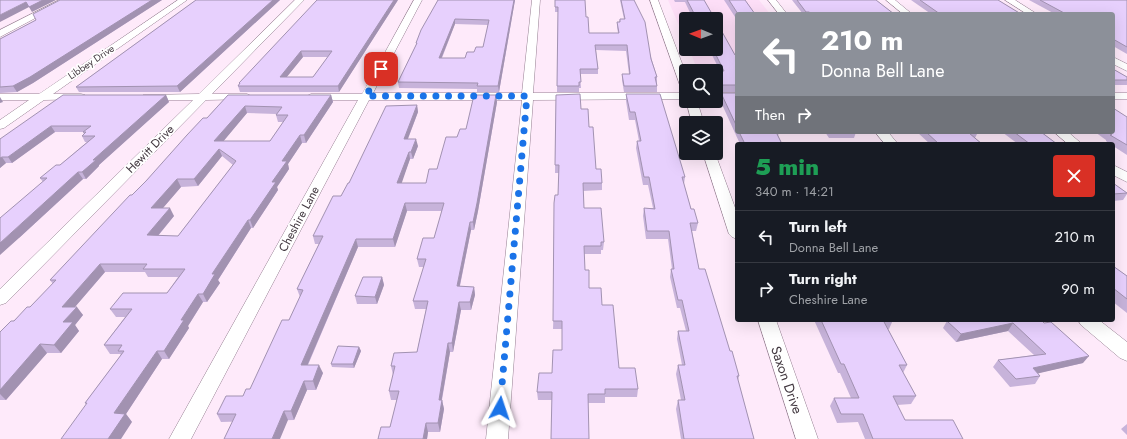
<!DOCTYPE html>
<html lang="en">
<head>
<meta charset="utf-8">
<style>
	:root { --surface:#171b24; --page:#20242c; --text:#f1f3f6; --muted:#9ea1a6; --line:#363941 }
	body { margin:0; font-family:Jost,sans-serif; background:var(--page); color:var(--text); height:100vh; display:flex; flex-direction:column; font-size:15px; white-space:nowrap }
	* { box-sizing:border-box; margin:0 }
	p { font-size:13px; color:var(--muted) }
	.icon { flex:none; width:22px; height:22px; fill:none; stroke:currentColor; stroke-width:2; stroke-linecap:round; stroke-linejoin:round }
	.map { position:relative; flex:1; overflow:hidden }
	.panel { position:absolute; left:735px; top:142px; width:380px; height:180px; display:flex; flex-direction:column; background:var(--surface); border-radius:4px; box-shadow:0 4px 16px #0002 }
	.panel>* { flex:none }
	.guide { position:absolute; left:735px; top:12px; width:380px; height:122px; border-radius:4px; box-shadow:0 4px 16px #0002; background:#8c9099; color:#fff; overflow:hidden }
	.needle { width:26px; rotate:271deg }
	.controls { position:absolute; left:679px; top:12px; display:grid; gap:8px }
	.controls a { display:grid; place-items:center; width:44px; height:44px; border-radius:4px; background:var(--surface); box-shadow:0 4px 16px #0002; font-size:20px }
	.pin { position:absolute; display:grid; place-items:center; width:34px; height:34px; color:#fff; margin:-17px; border-radius:8px; box-shadow:0 2px 6px #0006 }
	.me { position:absolute; width:44px; margin:-22px; rotate:5deg; stroke-linejoin:round; filter:drop-shadow(0 0 3px #0008) }
	.turn { display:flex; align-items:center; gap:14px; height:84px; padding:0 20px; font-size:18px }
	.turn .icon { width:52px; height:52px; stroke-width:2.5 }
	.turn b { display:block; font-size:28px; line-height:34px }
	.then { display:flex; align-items:center; height:38px; padding:0 20px; background:#0003; gap:8px; font-size:15px }
	.round { display:grid; place-items:center; flex:none; width:42px; height:42px; border-radius:4px; background:var(--page) }
	.summary { display:flex; align-items:center; justify-content:space-between; height:68px; padding:0 20px }
	h1 { font-size:24px; font-weight:800; line-height:30px; color:#1e9e55 }
	ul { padding:0; list-style:none }
	li { display:flex; align-items:center; gap:12px; height:52px; padding:0 20px; border-top:1px solid var(--line) }
	li div { flex:1 }
	li b { display:block; font-size:15px }
	li em { font-style:normal }
	.map>svg:first-child { display:block }
	.built { fill:#fddef7 }
	.lines { fill:none; stroke-linecap:round; stroke-linejoin:round }
	.street-casing { stroke:#957f91; stroke-width:1 }
	.street { fill:#fff; fill-rule:evenodd }
	.wall { fill:#c7b3da; fill-rule:evenodd }
	.shaded-wall { fill:#a292b1 }
	.building { fill:#e7d0fd; stroke:#a292b1; fill-rule:evenodd }
	.route { stroke:#1a73e8; stroke-width:7; stroke-dasharray:0 12.6 }
	.labels { text-anchor:middle; dominant-baseline:central; stroke-width:3.5; stroke-linejoin:round; paint-order:stroke }
	.far-street-label { font-size:10px; fill:#433941; stroke:#fff }
	.street-label { font-size:12px; fill:#433941; stroke:#fff }
	.near-street-label { font-size:14px; fill:#433941; stroke:#fff }
</style>
</head>
<body>
<div class="map">
<svg width="1127" height="439" viewBox="0 0 1127 439">
	<rect width="100%" height="100%" fill="#feeafa"/>
	<path class="built" d="M668,0H759L770,14H737V89L716,71H698L689,49H716V19H686V42Z"/>
	<g class="lines">
		<g class="street-casing">
			<path id="street" d="M59,0H69L0,37V30Z
				M178,0H187L53,94H81L85,95L87,97L85,99L44,100L4,128L0,129V120L29,100H0V94H39Z
				M295,0H304L212,94H247L253,97L251,99L206,100L6,303L0,305V289L193,100H147L141,97L143,95L199,94Z
				M414,0H422L373,93H522L532,0H540L533,93H686V99L533,100L508,439H486L522,100H369L191,439H169L358,100H311L305,97L311,94H362Z
				M650,0H658L686,74V91L681,88Z
				M768,0H776L787,14H779Z
				M886,0H895L912,14H903Z
				M1005,0H1015L1037,14H1027Z
				M1113,57L1127,64V71L1113,64Z
				M716,93H737V99H716Z
				M1113,93H1127V99H1113Z
				M686,100L697,101L704,123H692Z
				M875,132H888L898,144H885Z
				M1054,132H1068L1082,144H1068Z
				M703,153H715L737,213V239L732,237L729,234Z
				M1113,165L1127,172V182L1113,175Z
				M758,320H776L818,439H796Z
				M1078,320H1099L1127,342V361L1120,358L1081,325Z"/>
		</g>
		<use href="#street" class="street"/>
	</g>
	<path class="wall" d="M60,0H162L33,83L17,92L0,93V39L36,20Z
		M196,0H280L180,92H79L76,87Z
		M398,0L339,92H240L238,86L239,84V83ZM303,57H328L313,77H286Z
		M438,0H515L499,92H477V89L399,88L398,82L416,45V43ZM455,24L488,25L483,47L465,58H442Z
		M555,0L586,17L589,33H618L617,27V22H619L620,19H624L620,0H634L657,77V92H624L622,80V74H629L626,51L596,50L598,69V74H580L581,88H579V92H557L558,12H555Z
		M674,0H704L715,19H693L685,2H675Z
		M724,0H745L755,14H737V20Z
		M792,0H876L894,14H803Z
		M911,0H998L1021,14H931Z
		M1029,0H1127V54L1113,46V14H1055Z
		M709,49H716L737,55V92H716V71H720Z
		M1113,69L1127,77V85H1113Z
		M721,93H737V132H779L778,136L782,144H740L720,100Z
		M626,94L685,177L684,184L691,209L698,223L696,231H692L699,269L739,376L738,381L754,439H681L676,409L678,400H681L676,374L678,365H682L677,339L678,331H686L680,308H677L670,277L671,269H672L668,239H646L643,216L644,208H653L648,185H643L636,148L637,141H639L635,120H629L626,101Z
		M166,95L169,102L99,165V166L86,179H83L19,238L43,182L40,178L60,165L87,142H85L82,136L84,134L83,132H55L12,163H6L0,168V139Z
		M228,95H331L333,102L306,143H302L288,164L289,169L277,187L278,190L253,228H251L218,280L220,283L207,302H203L188,326L189,328L169,359H162L126,414L132,422L86,404L85,403L121,355L120,354H110L104,345L125,317H116L110,309L167,293L178,277H148L145,272H105L75,307L83,315L75,325L79,331L61,353H47L6,400H0V332L30,307L53,284L50,280L207,118ZM247,113L276,114V115L278,122H283L270,141H223ZM222,156L233,165L178,236H158L174,216L163,208L181,187L198,186Z
		M496,95L497,102L478,211L474,230H471L460,286L474,287L475,295L471,310H461L453,352H450L442,400L444,409L440,432H428L427,439H378L390,427L397,400H391L389,391L393,375L391,366L417,352L426,309H415L413,301L424,267H419L417,259L434,238L442,211H407L395,247H358L308,365L323,373L316,390H307L294,420L221,422L217,414L243,396L250,389L289,320L300,297L297,289L319,244H315L313,236L341,196L349,183L417,105L418,112L408,139L418,146L413,159H410L401,183H426L437,169L457,137L466,129Z
		M556,95L581,109L589,127L596,169L602,183V190L583,191L584,208L604,242L603,250H601V254H584L585,270L589,288L602,305L619,368L638,389L637,397H605V403H588L552,400H538L537,392L552,373L562,350V329H553L559,173H555Z
		M1127,117V155L1113,146V144H1110L1106,141V140L1095,132H1113Z
		M825,132H856L854,138H829Z
		M917,132H978L975,138L982,144H930Z
		M1002,132H1041L1057,144H1018Z
		M1113,183L1127,193V194L1123,200L1113,201Z
		M1113,266L1127,276V313L1113,302Z
		M382,277L384,285L377,304H357L355,296Z
		M814,320H893L889,329H888L907,365L903,373L916,396L911,404L897,405L905,420L963,439H865L858,422L837,423L830,406L834,398H851L840,373H838Z
		M1041,320L1083,363L1038,373L1040,376L1035,384L1010,387L993,367L998,360L1034,355L1008,331L956,342L943,328L947,321Z
		M359,347L361,351L354,368L332,367L331,364Z
		M1127,424V435L1121,429Z"/>
	<path class="shaded-wall" d="M43,0H56L32,12L29,7L0,22V15L26,2Z
		M152,0H162L33,83L17,92L13,86Z
		M273,0H280L180,92L177,86Z
		M394,0H398L339,92L338,86Z
		M514,0H515L499,92L498,86Z
		M455,19V24L439,64V58Z
		M301,51L303,57L282,83L280,77Z
		M166,95L169,102L99,165V166L86,179L82,172L93,160Z
		M331,95L333,102L306,143L304,135Z
		M496,95L497,102L478,211L474,230L473,222Z
		M0,97L3,102L0,103Z
		M417,105L418,112L405,146L404,139Z
		M245,106L247,113L217,149L214,141Z
		M51,126L55,132L12,163L8,157Z
		M300,135L302,143L288,164L289,169L277,187L278,190L253,228L250,220L272,182L282,161Z
		M416,139L418,146L413,159L411,152Z
		M219,149L222,156L198,186L194,179Z
		M409,152L410,159L399,191L397,183Z
		M2,157L6,163L0,168V158Z
		M78,172L83,179L19,238L0,255V243Z
		M177,179L181,187L156,216L151,208Z
		M405,203L407,211L395,247L393,239Z
		M170,208L174,216L151,244L147,235Z
		M248,220L251,228L218,280L220,283L207,302L203,294L212,274Z
		M470,222L471,230L458,294L457,286Z
		M356,239L358,247L304,373L301,365Z
		M100,264L105,272L68,315L62,307Z
		M382,277L384,285L377,304L375,297Z
		M474,287L475,295L471,310L470,302Z
		M198,294L203,302L188,326L189,328L169,359L164,351L181,320Z
		M459,302L461,310L453,352L452,343Z
		M77,307L83,315L75,325L79,331L61,353L54,345L63,322Z
		M1013,323L1008,331L956,342L961,334Z
		M448,343L450,352L440,409L439,400Z
		M40,344L47,353L6,400L0,394V390Z
		M359,347L361,351L354,368L353,364Z
		M157,351L162,359L126,414L132,422L121,439H108L114,413Z
		M1089,356L1083,363L1027,376L1033,368Z
		M319,365L323,373L316,390L313,381Z
		M304,381L307,390L294,420L291,411Z
		M442,400L444,409L440,432L438,423Z
		M284,411L288,420L280,439H272Z
		M426,423L428,432L427,439H423Z"/>
	<path class="building" d="M0,0H43L29,7L26,2L0,15Z
		M60,0H152L30,77L13,86L0,87V39L36,20L33,14Z
		M196,0H273L177,86L76,87Z
		M317,0H394L338,86H238L240,83H239ZM301,51H332L313,77H280Z
		M438,0H514L498,86H477L478,83L398,82L417,43H416L421,30ZM455,19L489,20L483,47H476L474,52H467L465,58H439Z
		M555,0H585L586,17H588L589,33H619L617,22H620V19H625L621,0H634L645,22L651,59L657,77H655L657,86H624L622,74H630L627,45H595L598,69H580L581,82H579V86H557L558,7H555Z
		M687,0H704L715,19H697Z
		M729,0H745L755,14H738Z
		M797,0H876L894,14H812L809,12H806Z
		M920,0H998L1021,14H940Z
		M1040,0H1127V47L1113,39V14H1066Z
		M716,21L735,55H737V85H717L716,82V71H711H724L713,49H716Z
		M1113,69L1127,77V80H1113Z
		M721,93H737V127Z
		M580,94L581,109H588L589,127H593L596,169H601L602,183H583L584,208H601L604,242H601V246H584L585,270H589V288H601L602,305H613L619,368H635L638,389H605V394H588L589,439H551L552,392H537L539,373H552L553,350H562V321H553L554,203L555,195H558L559,165H555L556,95Z
		M626,94H660L685,177H682L691,209H694L698,223H690L699,269H705L730,351H732L739,376H737L754,439H684L678,400H685L678,365H685L678,331H689L682,300H678L671,269H674L669,231H647L644,208L655,209L649,177H644L637,141H641L635,112H630Z
		M63,95H166L93,160H96L82,172H78L0,243V218L47,178H40L56,165H60L95,136H82L86,132H83L91,126H51L8,157H2L0,158V139Z
		M228,95H331L304,135H300L282,161H287L272,182H276L250,220H248L212,274H215L203,294H198L181,320H184L164,351H157L114,413L125,414L108,439H61L87,403H85L124,351H118L122,345H104L132,309H110L123,293H167L185,269H143L147,264H100L62,307H77L63,322H73L54,345L40,344L0,390V332L11,321H14L27,307H30L56,280H50L130,195H132L146,181L187,135L203,118H207ZM245,106L282,107L276,115H288L270,141H214ZM219,149L236,161L178,236L147,235L170,208H151L177,179H194Z
		M474,95H496L477,203L473,222H470L457,286L474,287L470,302H459L452,343H448L439,400H442L438,423H426L423,439H378L381,427H390L399,391H389L395,366H391L394,353L417,352L428,301H413L426,259H417L423,238H434L444,203H405L393,239H356L301,365H319L313,381H304L291,411H284L272,439H224L236,414H217L226,396H243L246,389H250L282,320H289L303,290L297,289L323,236H313L333,196H341L348,183H349L386,106L417,105L404,139H416L411,152H409L397,183H426L429,169H437L446,137H457L460,129H466Z
		M1113,108L1127,117V145L1110,135H1112L1108,132H1113Z
		M739,132H776L782,144H745Z
		M926,132H978L969,133L982,144H939Z
		M1014,132H1041L1057,144H1030Z
		M1113,183L1127,193L1113,194Z
		M1113,266L1127,276V299L1113,288Z
		M363,277H382L375,297L355,296Z
		M821,320H893H883L907,365H899L916,396H893L905,420H953L963,439H873L863,414H841L834,398H859L844,364H841Z
		M950,320H1041L1044,323L1051,322L1089,356L1033,368L1040,376L1016,379L998,360L1046,354L1013,323L961,334L947,321Z
		M338,346L359,347L353,364H331Z"/>
	<g class="lines">
		<path class="route" d="M381,69L366,96H527L500,408"/>
	</g>
	<g class="labels">
		<g class="far-street-label">
			<text transform="translate(91 62) rotate(-34)">Libbey Drive</text>
		</g>
		<g class="street-label">
			<text transform="translate(150 149) rotate(-45)">Hewitt Drive</text>
			<text transform="translate(299 219) rotate(-62)">Cheshire Lane</text>
		</g>
		<g class="near-street-label">
			<text transform="translate(787 380) rotate(71)">Saxon Drive</text>
		</g>
	</g>
</svg>
<div class="controls">
<a><svg class="needle" viewBox="-14 -14 28 28"><path d="M0-13l5 13h-10z" fill="#e53935"/><path d="M0 13l5-13h-10z" fill="#9ea1a6"/></svg></a>
<a><svg class="icon" aria-label="search" viewBox="0 0 24 24"><circle cx="10" cy="10" r="6"/><path d="M15 15l6 6"/></svg></a>
<a><svg class="icon" aria-label="layers" viewBox="0 0 24 24"><path d="M12 4l9 5-9 5-9-5zM3 14l9 5 9-5"/></svg></a>
</div>
<div class="pin" style="left:381px;top:69px;background:#d93025"><svg class="icon" aria-label="arrive" viewBox="0 0 24 24"><path d="M6 21V4h12l-3 4 3 4H6"/></svg></div>
<svg class="me" style="left:500px;top:408px" viewBox="-20 -20 40 40"><path d="M0-17L14 15 0 8-14 15z" fill="#1a73e8" stroke="#fff" stroke-width="4"/></svg>
<div class="guide">
<div class="turn"><svg class="icon" aria-label="left" viewBox="0 0 24 24"><path d="M17 20v-9H6M10 6l-5 5 5 5"/></svg><div><b>210 m</b>Donna Bell Lane</div></div>
<div class="then">Then<svg class="icon" aria-label="right" viewBox="0 0 24 24"><path d="M7 20v-9h11M14 6l5 5-5 5"/></svg></div>
</div>
<section class="panel">
<div class="summary"><div><h1>5 min</h1><p>340 m · 14:21</p></div><a class="round" style="background:#d93025;color:#fff"><svg class="icon" aria-label="close" viewBox="0 0 24 24"><path d="M6 6l12 12M18 6L6 18"/></svg></a></div>
<ul>
<li><svg class="icon" aria-label="left" viewBox="0 0 24 24"><path d="M17 20v-9H6M10 6l-5 5 5 5"/></svg><div><b>Turn left</b><p>Donna Bell Lane</p></div><em>210 m</em></li>
<li><svg class="icon" aria-label="right" viewBox="0 0 24 24"><path d="M7 20v-9h11M14 6l5 5-5 5"/></svg><div><b>Turn right</b><p>Cheshire Lane</p></div><em>90 m</em></li>
</ul>
</section>
</div>
</body>
</html>
